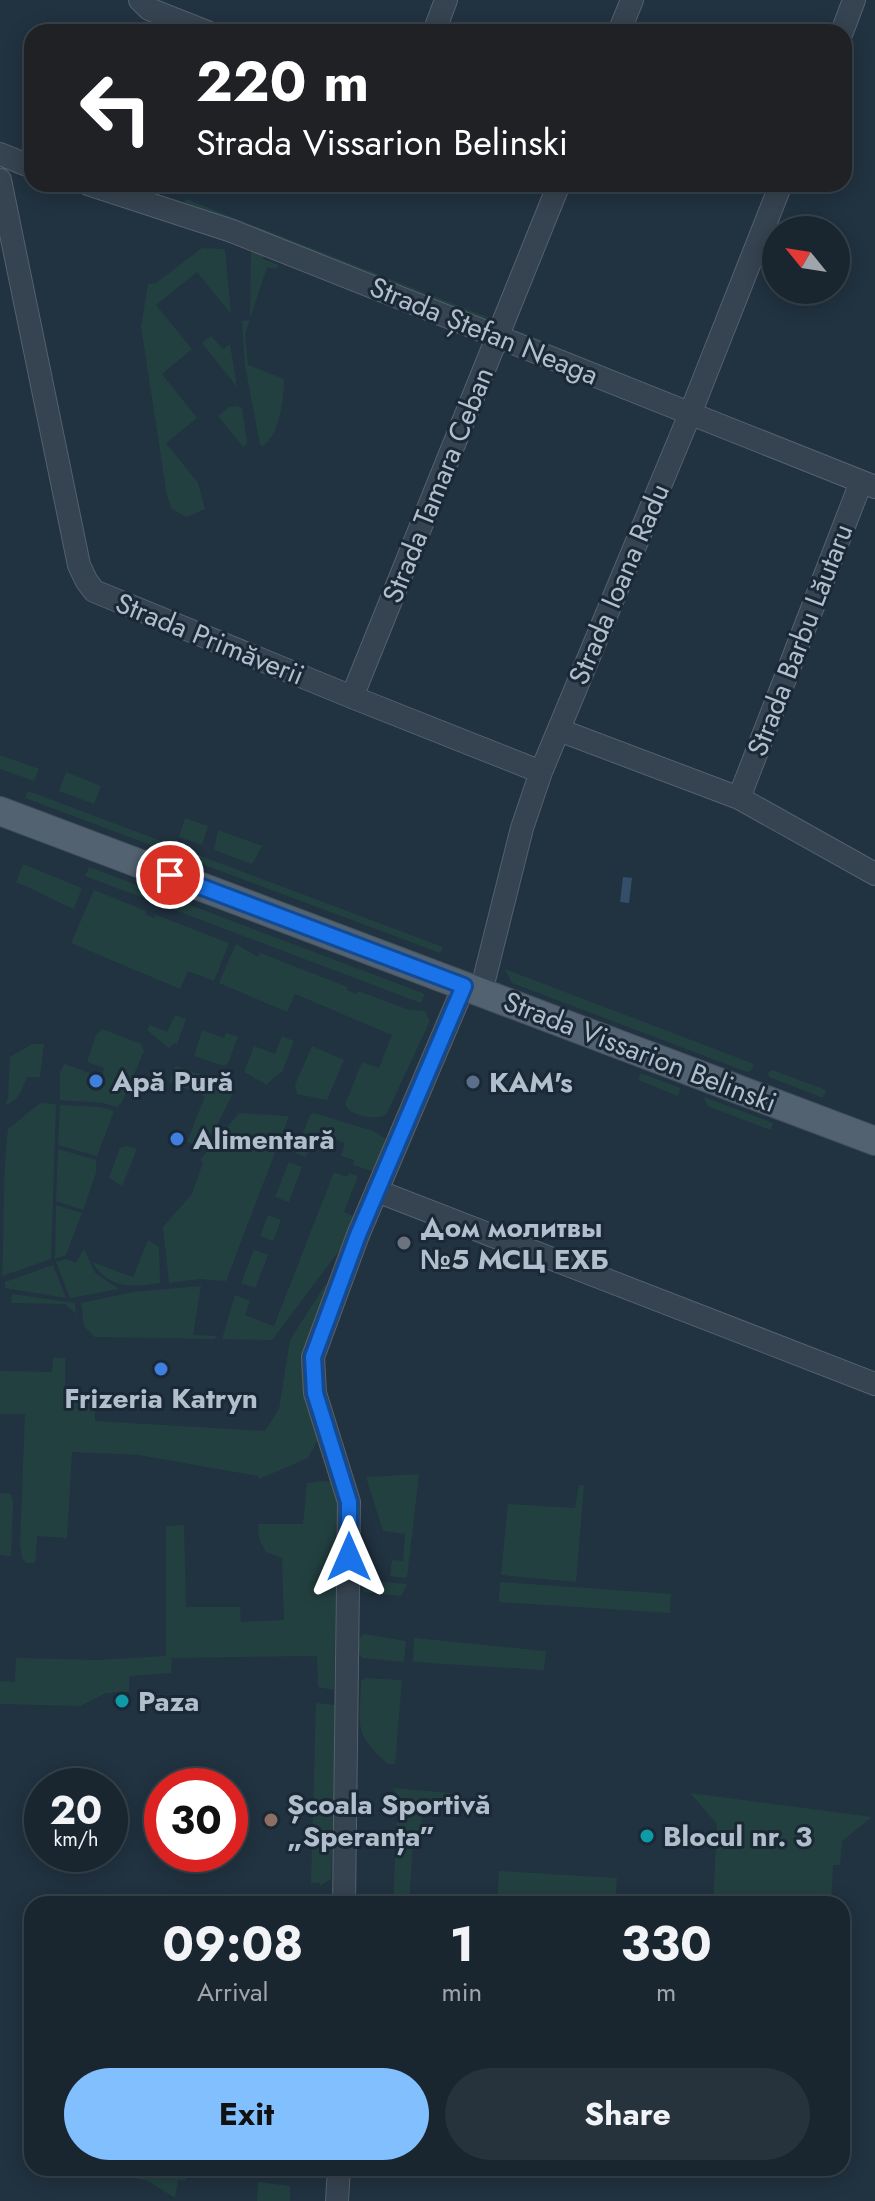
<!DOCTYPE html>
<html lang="en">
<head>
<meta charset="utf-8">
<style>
	:root { --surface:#192630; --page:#26323c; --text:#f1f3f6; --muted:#9fa5ab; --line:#37434c; --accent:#82bfff }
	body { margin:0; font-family:Jost,sans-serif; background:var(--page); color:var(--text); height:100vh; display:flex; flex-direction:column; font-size:30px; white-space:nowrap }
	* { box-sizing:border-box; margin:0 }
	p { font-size:26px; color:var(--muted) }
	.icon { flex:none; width:44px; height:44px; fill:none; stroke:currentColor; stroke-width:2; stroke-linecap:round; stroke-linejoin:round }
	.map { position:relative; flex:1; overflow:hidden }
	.side { position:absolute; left:24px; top:1896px; width:826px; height:280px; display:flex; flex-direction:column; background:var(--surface); border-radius:24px; box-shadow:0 4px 20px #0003,0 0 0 2px var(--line) }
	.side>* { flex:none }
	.hud { position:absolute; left:24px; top:24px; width:828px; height:168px; border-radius:24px; box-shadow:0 4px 20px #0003,0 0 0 2px var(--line); background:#202124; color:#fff; overflow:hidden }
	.needle { width:52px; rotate:300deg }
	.tools { position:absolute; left:762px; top:216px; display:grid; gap:16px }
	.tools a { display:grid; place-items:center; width:88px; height:88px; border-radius:50%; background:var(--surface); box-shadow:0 4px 20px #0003,0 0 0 2px var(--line); font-size:40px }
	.speed { position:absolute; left:24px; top:1768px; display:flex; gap:16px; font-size:40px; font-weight:700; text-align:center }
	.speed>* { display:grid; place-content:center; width:104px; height:104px; border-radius:50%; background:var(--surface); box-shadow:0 4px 20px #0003,0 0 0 2px var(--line); line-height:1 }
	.speed small { font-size:20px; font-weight:400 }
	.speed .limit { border:12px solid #d22; background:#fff; color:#111 }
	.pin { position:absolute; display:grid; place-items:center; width:68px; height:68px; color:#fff; margin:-34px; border:4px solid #fff; border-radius:50%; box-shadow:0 2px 8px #0007 }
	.me { position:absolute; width:88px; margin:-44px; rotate:0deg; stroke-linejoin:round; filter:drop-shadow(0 0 6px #0008) }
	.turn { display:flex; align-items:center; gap:28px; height:168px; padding:0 40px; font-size:36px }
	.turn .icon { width:104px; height:104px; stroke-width:2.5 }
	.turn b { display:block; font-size:56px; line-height:68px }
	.eta { display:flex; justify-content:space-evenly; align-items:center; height:136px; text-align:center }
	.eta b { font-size:48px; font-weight:700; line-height:56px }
	.button { display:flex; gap:16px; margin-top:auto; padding:16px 40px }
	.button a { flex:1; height:92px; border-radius:48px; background:var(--accent); color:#111; font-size:32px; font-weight:700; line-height:92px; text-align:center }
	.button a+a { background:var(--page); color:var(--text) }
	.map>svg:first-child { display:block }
	.green { fill:#234041 }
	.water { fill:#334f69 }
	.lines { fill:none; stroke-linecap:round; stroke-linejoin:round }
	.minor-casing { stroke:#54616e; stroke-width:24 }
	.major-casing { stroke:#424f5c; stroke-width:30 }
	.minor { stroke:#364350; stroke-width:22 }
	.major { stroke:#536270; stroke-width:28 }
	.route-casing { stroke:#114b97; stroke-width:20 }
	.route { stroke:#1a73e8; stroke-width:14 }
	.shop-dot { fill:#3f7fe0; stroke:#1b2835; stroke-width:3 }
	.service-dot { fill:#5c6f8a; stroke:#1b2835; stroke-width:3 }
	.worship-dot { fill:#6b7280; stroke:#1b2835; stroke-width:3 }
	.culture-dot { fill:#0f9aa8; stroke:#1b2835; stroke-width:3 }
	.education-dot { fill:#8d6e63; stroke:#1b2835; stroke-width:3 }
	.labels { text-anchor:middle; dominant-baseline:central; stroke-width:6; stroke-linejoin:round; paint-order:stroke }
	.street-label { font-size:28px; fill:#b1becb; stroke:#1b2835 }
	.poi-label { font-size:28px; font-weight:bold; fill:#b1becb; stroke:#1b2835; text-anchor:start }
</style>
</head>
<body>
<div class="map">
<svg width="875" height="2201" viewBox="0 0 875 2201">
	<rect width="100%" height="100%" fill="#213240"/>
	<path class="green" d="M186,199L490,318L482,320L184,204Z
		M202,248L225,249L231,314L197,272L156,305L192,349L162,374L197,418L166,443L198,483L205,509L186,517L172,509L167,496L141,327L148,284L156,283Z
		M251,248L265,253L263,259L278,265L276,269L267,267L245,334L248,365L284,379C284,398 280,434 263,446L260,445L245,365L242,321L250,320Z
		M516,330L681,397L679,399L515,333Z
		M211,336L223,349L230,344L237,387L202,343Z
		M237,406L242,408L247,443L243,447L218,416L229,407Z
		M0,755L39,769L34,781L0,769Z
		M66,772L101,786L94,804L59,791Z
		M28,791L443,947L440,953L25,798Z
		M185,818L208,826L202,845L179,837Z
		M218,830L262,846L252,864L214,850Z
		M23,864L82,888L74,909C54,901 37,890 16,882Z
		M89,867L425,994L421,1003L85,876Z
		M94,890L146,911L145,914L154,918L156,915L229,943L214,981L188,971L180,989L71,943Z
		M236,944L258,957L260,953L348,987L347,990L356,994L358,991L409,1010L425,1011L430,1021L386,1115C372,1120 353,1117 345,1105L362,1062L379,1068L392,1035L295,994L287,1012L219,983Z
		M505,969L754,1064L751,1071L747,1072L512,983Z
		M175,1015L186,1019L177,1044L174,1043L169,1048L147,1030L150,1025L167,1032Z
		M102,1029L141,1044L144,1051L122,1102L117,1107L103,1103L60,1100V1073L64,1064L93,1074L92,1086L96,1087L100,1083L104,1068L87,1062L96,1035Z
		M202,1030L224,1038L226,1033L238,1037L228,1063L224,1066L194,1056Z
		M282,1036L294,1041L282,1072L275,1076L267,1085L244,1072L254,1046L275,1054Z
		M32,1044H44L40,1077H27C22,1089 19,1102 5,1105L8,1099L10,1057Z
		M312,1046L344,1060L327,1100L297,1094L295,1085Z
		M176,1066L236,1087L216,1127L201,1148L187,1142L205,1096L169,1082Z
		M773,1070L826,1090L823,1098L769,1077L768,1072Z
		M641,1073L680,1088L678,1096L638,1080Z
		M704,1097L773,1123L771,1130L707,1106Z
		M40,1103L56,1104L51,1259L2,1276C5,1227 2,1178 8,1129Z
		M60,1105L101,1107L114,1111L97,1156L58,1145Z
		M239,1113L289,1116L226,1281L200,1279L169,1283L163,1227L192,1194L203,1162L200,1160Z
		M314,1113L373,1131L386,1139V1144L375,1172L353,1165L354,1160L341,1156L345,1143L317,1132L306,1157L295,1153L310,1115Z
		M127,1146L137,1149L122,1186L109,1178L120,1148Z
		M58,1149L96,1160V1173L83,1210L56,1201Z
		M289,1162L302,1167L289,1202L275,1197Z
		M334,1172L347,1177L349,1173L358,1176L344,1212L356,1217L347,1240L272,1340L222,1339L235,1295L250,1301L245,1315L274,1326Z
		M56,1205L82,1213L66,1255L55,1259Z
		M268,1215L281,1220L273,1241L260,1236Z
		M148,1240L159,1247L160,1283C131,1287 110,1290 92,1262L133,1277Z
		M84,1249L95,1273L119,1289L70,1298L56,1262L66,1259L76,1263Z
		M254,1250L268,1255L255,1288L241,1283Z
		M53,1265L66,1298L5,1288V1282Z
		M325,1285L327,1286L315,1320L303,1374L318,1440L308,1458L259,1479L258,1476L139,1455L72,1452L67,1538L37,1536L35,1563H26L22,1558L20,1545L25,1414H0V1371L52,1372L53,1358H65V1395L95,1396V1421L265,1431L279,1409L290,1340Z
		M201,1286L193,1335L216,1336L215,1339L95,1337L84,1326L81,1303L133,1292Z
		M12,1294L75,1303L76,1314L65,1304L11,1303Z
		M419,1474L407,1578L390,1576L392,1560L403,1561L405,1534L383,1531L366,1477Z
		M322,1481L331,1482L341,1518L337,1519L334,1690L318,1687L317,1656L172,1658L171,1673L129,1676V1692L106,1693L80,1706L0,1704V1681L15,1682L16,1658L98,1660L166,1656V1526L184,1525L186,1607H240L241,1622L284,1620L282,1558L266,1552L259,1539L258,1524H303L307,1483Z
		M579,1485H584L576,1582L501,1575L508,1504L575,1508Z
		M0,1493L11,1494L13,1501L11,1556L0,1555Z
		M364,1580L407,1584L401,1596L363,1592Z
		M500,1582L671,1594L670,1613L499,1602Z
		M364,1634L406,1641L404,1662L362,1658L359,1654V1638Z
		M414,1638L546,1651L544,1670L413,1662Z
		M366,1678L402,1680L395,1764H388C352,1732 360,1726 361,1681Z
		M316,1703L336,1705L337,1711L331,1879L320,1886V1883H311Z
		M393,1788L451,1793L422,1817L420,1841H413L409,1904H393L398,1797Z
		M690,1793L872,1817L842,1841L840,1865H833L831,1904H713L717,1824Z
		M499,1871L617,1878L615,1904H497Z
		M238,1897L330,1898L332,1904H237Z
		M130,2168L187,2171L186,2180H178L175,2198L148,2181L130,2177Z
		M258,2182L290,2186V2201H257Z"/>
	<path class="water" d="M623,877L632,878L629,903L620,902Z"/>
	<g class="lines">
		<g class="minor-casing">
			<path id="minor" d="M140,0L149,9L207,32
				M434,32L446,0
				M619,32L632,0
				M842,32L854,0
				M0,154L32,167
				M0,180L79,565L86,580L94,591L352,697L541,772
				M88,184L232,231L875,487
				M352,697L559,184
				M559,730L739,798L875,874
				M739,798L861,482
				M481,992L522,828L541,772L690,414L781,184
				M377,1191L875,1384
				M344,1904L349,1502L315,1393L313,1357L358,1235L464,986
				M337,2201L339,2168"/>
		</g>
		<g class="major-casing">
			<path id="major" d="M0,811L875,1141"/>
		</g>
		<use href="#minor" class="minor"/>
		<use href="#major" class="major"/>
	</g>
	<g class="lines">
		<g class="route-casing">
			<path id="route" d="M170,875L464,986L358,1235L313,1357L315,1393L349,1502V1557"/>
		</g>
		<use href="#route" class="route"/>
	</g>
	<g class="shop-dot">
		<circle cx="96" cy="1081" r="8"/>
		<circle cx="177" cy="1139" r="8"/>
		<circle cx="161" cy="1369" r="8"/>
	</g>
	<circle class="service-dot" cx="473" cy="1082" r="8"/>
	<circle class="worship-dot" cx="404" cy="1243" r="8"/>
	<g class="culture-dot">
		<circle cx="122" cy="1701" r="8"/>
		<circle cx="647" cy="1836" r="8"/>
	</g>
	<circle class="education-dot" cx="271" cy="1820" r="8"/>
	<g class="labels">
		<g class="street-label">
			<text transform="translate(484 331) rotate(22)">Strada Ștefan Neaga</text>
			<text transform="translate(438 485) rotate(-68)">Strada Tamara Ceban</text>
			<text transform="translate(619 584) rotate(-67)">Strada Ioana Radu</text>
			<text transform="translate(210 639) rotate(22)">Strada Primăverii</text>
			<text transform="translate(800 640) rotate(-69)">Strada Barbu Lăutaru</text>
			<text transform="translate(640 1052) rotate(21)">Strada Vissarion Belinski</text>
		</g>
		<g class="poi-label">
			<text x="112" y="1081">Apă Pură</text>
			<text x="489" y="1082">KAM's</text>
			<text x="193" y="1139">Alimentară</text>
			<text x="420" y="1227">Дом молитвы<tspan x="420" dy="32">№5 МСЦ ЕХБ</tspan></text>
			<text x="161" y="1398" text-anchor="middle">Frizeria Katryn</text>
			<text x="138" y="1701">Paza</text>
			<text x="287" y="1804">Școala Sportivă<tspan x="287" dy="32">„Speranța”</tspan></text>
			<text x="663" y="1836">Blocul nr. 3</text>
		</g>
	</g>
</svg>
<div class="tools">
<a><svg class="needle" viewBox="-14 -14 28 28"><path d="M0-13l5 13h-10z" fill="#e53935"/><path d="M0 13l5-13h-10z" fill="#9fa5ab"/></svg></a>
</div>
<div class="speed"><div>20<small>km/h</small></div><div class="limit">30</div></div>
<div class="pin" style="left:170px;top:875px;background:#d93025"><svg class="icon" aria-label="arrive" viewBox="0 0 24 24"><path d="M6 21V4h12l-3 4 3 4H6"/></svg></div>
<svg class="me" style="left:349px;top:1557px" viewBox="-20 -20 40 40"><path d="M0-17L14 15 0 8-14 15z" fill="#1a73e8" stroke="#fff" stroke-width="4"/></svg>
<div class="hud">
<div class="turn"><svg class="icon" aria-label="left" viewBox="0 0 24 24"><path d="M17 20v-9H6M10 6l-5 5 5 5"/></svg><div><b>220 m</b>Strada Vissarion Belinski</div></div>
</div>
<section class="side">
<div class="eta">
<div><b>09:08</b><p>Arrival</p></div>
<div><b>1</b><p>min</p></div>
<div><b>330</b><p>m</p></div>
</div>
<div class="button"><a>Exit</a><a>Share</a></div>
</section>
</div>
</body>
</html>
